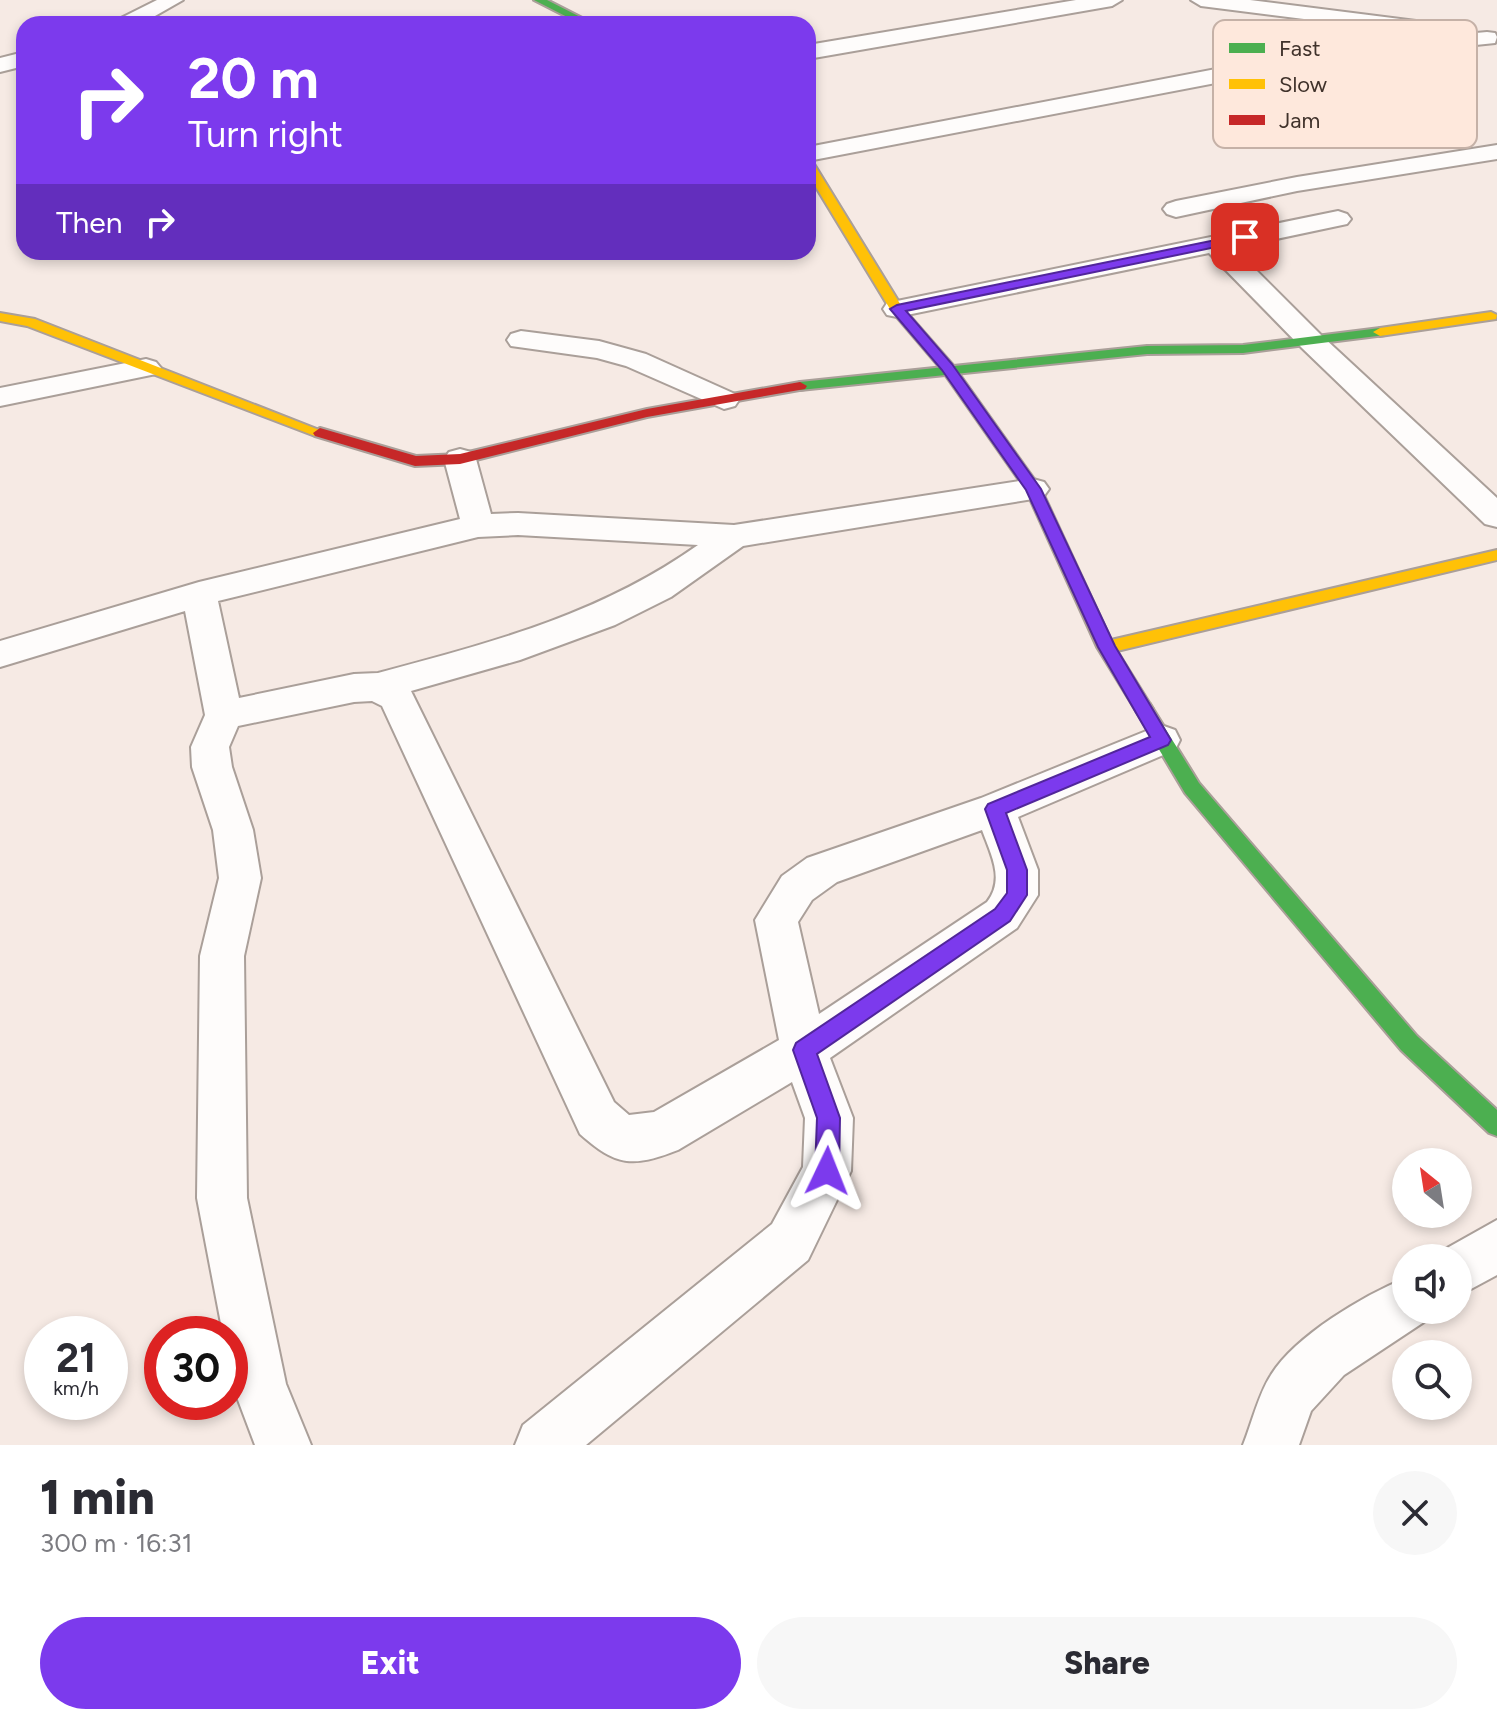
<!DOCTYPE html>
<html lang="en">
<head>
<meta charset="utf-8">
<style>
	:root { --surface:#fff; --page:#f7f7f7; --text:#2b2b33; --muted:#7c7c81; --accent:#7c3aed }
	body { margin:0; font-family:Figtree,sans-serif; background:var(--page); color:var(--text); height:100vh; display:flex; flex-direction:column; font-size:30px; white-space:nowrap }
	* { box-sizing:border-box; margin:0 }
	p { font-size:26px; color:var(--muted) }
	.icon { flex:none; width:44px; height:44px; fill:none; stroke:currentColor; stroke-width:2; stroke-linecap:round; stroke-linejoin:round }
	.map { position:relative; height:1445px; overflow:hidden }
	.details { display:flex; flex-direction:column; background:var(--surface); flex:1 }
	.details>* { flex:none }
	.banner { position:absolute; left:16px; top:16px; width:800px; height:244px; border-radius:24px; box-shadow:0 4px 12px #0003; background:#7c3aed; color:#fff; overflow:hidden }
	.needle { width:52px; rotate:330deg }
	.tools { position:absolute; left:1392px; top:1148px; display:grid; gap:16px }
	.tools a { display:grid; place-items:center; width:80px; height:80px; border-radius:50%; background:var(--surface); box-shadow:0 4px 12px #0003; font-size:40px }
	.speed { position:absolute; left:24px; top:1316px; display:flex; gap:16px; font-size:40px; font-weight:700; text-align:center }
	.speed>* { display:grid; place-content:center; width:104px; height:104px; border-radius:50%; background:var(--surface); box-shadow:0 4px 12px #0003; line-height:1 }
	.speed small { font-size:20px; font-weight:400 }
	.speed .limit { border:12px solid #d22; background:#fff; color:#111 }
	.pin { position:absolute; display:grid; place-items:center; width:68px; height:68px; color:#fff; margin:-34px; border-radius:16px; box-shadow:0 4px 12px #0006 }
	.me { position:absolute; width:88px; margin:-44px; rotate:2deg; stroke-linejoin:round; filter:drop-shadow(0 0 6px #0008) }
	.turn { display:flex; align-items:center; gap:28px; height:168px; padding:0 40px; font-size:36px }
	.turn .icon { width:104px; height:104px; stroke-width:2.5 }
	.turn b { display:block; font-size:56px; line-height:68px }
	.then { display:flex; align-items:center; height:76px; padding:0 40px; background:#0003; gap:16px; font-size:30px }
	.round { display:grid; place-items:center; flex:none; width:84px; height:84px; border-radius:42px; background:var(--page) }
	.headline { display:flex; align-items:center; justify-content:space-between; height:136px; padding:0 40px }
	h1 { font-size:48px; font-weight:800; line-height:60px }
	.cta { display:flex; gap:16px; margin-top:auto; padding:16px 40px }
	.cta a { flex:1; height:92px; border-radius:48px; background:var(--accent); color:#fff; font-size:32px; font-weight:800; line-height:92px; text-align:center }
	.cta a+a { background:var(--page); color:var(--text) }
	.map>svg:first-child { display:block }
	.lines { fill:none; stroke-linecap:round; stroke-linejoin:round }
	.street-casing { stroke:#aa9f99; stroke-width:4 }
	.fast-casing { stroke:#aa9f99; stroke-width:4 }
	.slow-casing { stroke:#aa9f99; stroke-width:4 }
	.jam-casing { stroke:#aa9f99; stroke-width:4 }
	.street { fill:#fefcfb; fill-rule:evenodd }
	.fast { fill:#4caf50; fill-rule:evenodd }
	.slow { fill:#ffc107; fill-rule:evenodd }
	.jam { fill:#c62828; fill-rule:evenodd }
	.route { fill:#7c3aed; stroke:#51269a; stroke-width:2 }
	.key { fill:#fee8dc; stroke:#c5b1a7; stroke-width:2 }
	.key-label { font-size:22px; fill:#40322b }
</style>
</head>
<body>
<div class="map">
<svg width="1497" height="1445" viewBox="0 0 1497 1445">
	<rect width="100%" height="100%" fill="#f6eae4"/>
	<g class="lines">
		<g class="street-casing">
			<path id="street" d="M157,0H183L141,24H113L117,20Z
				M1076,0H1122L1112,6L808,59V45Z
				M1191,0H1250L1424,22L1435,28L1424,34L1201,6Z
				M1487,32L1495,33L1497,37L1495,43L1341,59L808,161V147L1341,45Z
				M24,52V66L0,72V58Z
				M1497,145V159L1297,191L1176,217L1167,214L1163,209L1167,204L1176,201L1297,177Z
				M1338,211L1347,214L1351,219L1347,224L1234,248L1322,336L1497,498V527L1485,524L1302,348L1209,253L897,317L887,315L883,309L887,303L897,301Z
				M521,331L599,341L646,354L735,394L739,400L735,406L724,409L626,366L597,358L511,346L507,340L511,334Z
				M146,359L156,362L161,368L156,374L0,406V388Z
				M460,449L471,452L476,459L491,514L518,513L734,525L1033,479L1044,482L1049,489L1044,496L1033,499L743,546L671,597L615,625L520,660L411,691L614,1102L629,1115L654,1112L779,1040L755,920L782,876L807,858L981,798L1161,725L1175,730L1180,740L1175,750L1018,817L1038,870V895L1017,928L830,1058L853,1118L851,1171L808,1260L586,1445H515L523,1425L772,1224L803,1167L805,1118L792,1082L678,1150C632,1168 616,1166 580,1134L382,706L372,701L354,702L238,726L229,747L232,767L253,830L261,878L244,956L247,1198L286,1384L311,1445H255L232,1384L230,1334H223L197,1198L200,956L219,878L213,830L192,767L191,747L205,715L185,611L0,667V641L199,582L460,519L444,459L449,452ZM518,535L698,545C599,615 493,642 378,673L354,674L239,698L218,601L478,537ZM982,830C991,855 1005,879 987,902L819,1014L798,922L812,900L837,882Z
				M1497,1220V1275L1458,1296V1258H1437L1440,1252Z
				M1406,1278V1310H1430L1424,1322L1344,1375L1311,1411L1299,1445H1243C1252,1423 1258,1395 1271,1375C1295,1336 1364,1295 1406,1278Z"/>
		</g>
		<g class="fast-casing">
			<path id="fast" d="M534,0H547L594,24H581Z
				M1380,328L1387,332L1385,335L1243,353L1147,354L800,390L793,386L800,382L1147,346L1243,345Z
				M1144,702L1150,704L1199,783L1417,1036L1497,1110V1136L1489,1133L1401,1050L1185,793L1135,709Z"/>
		</g>
		<g class="slow-casing">
			<path id="slow" d="M808,161L814,164L902,307L952,364L1041,489L1111,640L1497,550V560L1117,651L1153,709L1150,714H1138L1097,647L1026,490L942,370L890,309L808,174Z
				M1491,312L1497,315L1496,319L1380,336L1373,332L1380,328Z
				M0,313L35,319L327,433L325,436H315L27,326L0,321Z"/>
		</g>
		<g class="jam-casing">
			<path id="jam" d="M800,382L807,386L805,389L647,417L460,464L415,466L315,436L313,433L320,428L416,456L460,454L647,409Z"/>
		</g>
		<use href="#street" class="street"/>
		<use href="#fast" class="fast"/>
		<use href="#slow" class="slow"/>
		<use href="#jam" class="jam"/>
	</g>
	<path class="route" d="M1245,234L1250,235V240L906,311L952,364L1041,489L1115,646L1171,740L1168,745L1006,813L1027,870V895L1010,921L817,1054L840,1118L839,1171L835,1179L827,1183L819,1179L815,1171L817,1118L793,1050L796,1043L995,909L1007,893V870L985,809L988,804L1150,737L1098,647L1026,490L942,370L890,309L897,305Z"/>
	<rect x="1213" y="20" width="264" height="128" rx="12" class="key"/>
	<rect x="1229" y="43" width="36" height="10" fill="#4caf50"/>
	<rect x="1229" y="79" width="36" height="10" fill="#ffc107"/>
	<rect x="1229" y="115" width="36" height="10" fill="#c62828"/>
	<g class="key-label">
		<text x="1279" y="56">Fast</text>
		<text x="1279" y="92">Slow</text>
		<text x="1279" y="128">Jam</text>
	</g>
</svg>
<div class="tools">
<a><svg class="needle" viewBox="-14 -14 28 28"><path d="M0-13l5 13h-10z" fill="#e53935"/><path d="M0 13l5-13h-10z" fill="#7c7c81"/></svg></a>
<a><svg class="icon" aria-label="sound" viewBox="0 0 24 24"><path d="M4 9h4l5-4v14l-5-4H4zM17 9q2 3 0 6"/></svg></a>
<a><svg class="icon" aria-label="search" viewBox="0 0 24 24"><circle cx="10" cy="10" r="6"/><path d="M15 15l6 6"/></svg></a>
</div>
<div class="speed"><div>21<small>km/h</small></div><div class="limit">30</div></div>
<div class="pin" style="left:1245px;top:237px;background:#d93025"><svg class="icon" aria-label="arrive" viewBox="0 0 24 24"><path d="M6 21V4h12l-3 4 3 4H6"/></svg></div>
<svg class="me" style="left:827px;top:1171px" viewBox="-20 -20 40 40"><path d="M0-17L14 15 0 8-14 15z" fill="#7c3aed" stroke="#fff" stroke-width="4"/></svg>
<div class="banner">
<div class="turn"><svg class="icon" aria-label="right" viewBox="0 0 24 24"><path d="M7 20v-9h11M14 6l5 5-5 5"/></svg><div><b>20 m</b>Turn right</div></div>
<div class="then">Then<svg class="icon" aria-label="right" viewBox="0 0 24 24"><path d="M7 20v-9h11M14 6l5 5-5 5"/></svg></div>
</div>
</div>
<section class="details">
<div class="headline"><div><h1>1 min</h1><p>300 m · 16:31</p></div><a class="round"><svg class="icon" aria-label="close" viewBox="0 0 24 24"><path d="M6 6l12 12M18 6L6 18"/></svg></a></div>
<div class="cta"><a>Exit</a><a>Share</a></div>
</section>
</body>
</html>
